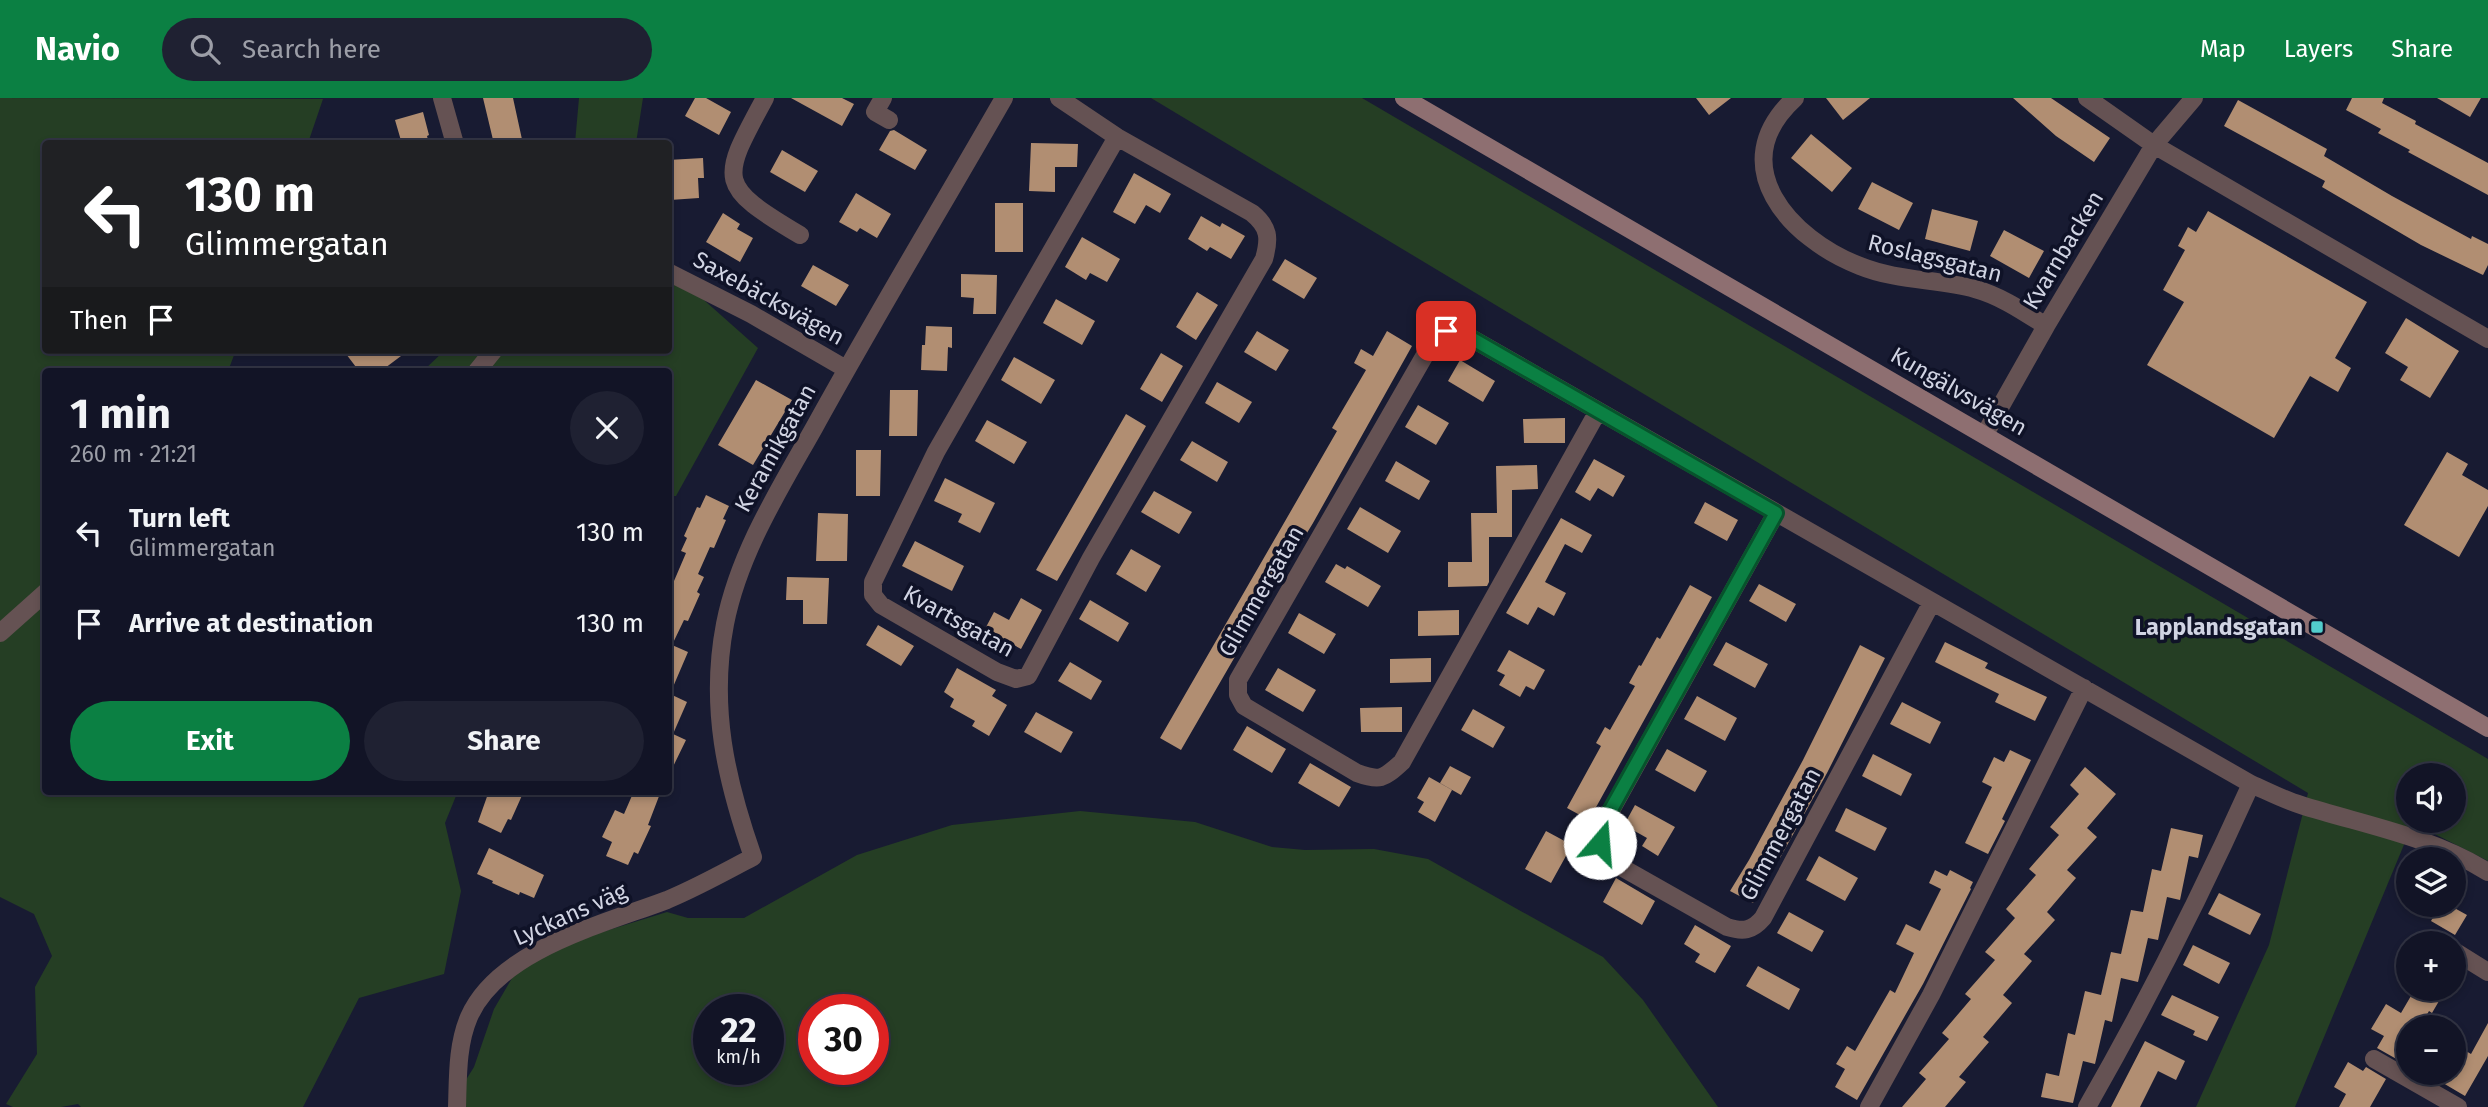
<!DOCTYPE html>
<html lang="en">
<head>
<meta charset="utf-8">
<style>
	:root { --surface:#121426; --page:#1f2132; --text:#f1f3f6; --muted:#9c9ea7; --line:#313343; --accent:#0b8043 }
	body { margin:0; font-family:"Fira Sans",sans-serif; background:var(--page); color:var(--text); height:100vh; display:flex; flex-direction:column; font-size:26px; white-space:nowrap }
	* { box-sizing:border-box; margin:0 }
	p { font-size:23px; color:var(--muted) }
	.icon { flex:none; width:38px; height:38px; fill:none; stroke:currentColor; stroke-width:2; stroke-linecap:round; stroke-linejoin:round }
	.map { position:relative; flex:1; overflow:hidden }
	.details { position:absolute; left:42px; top:270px; width:630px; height:427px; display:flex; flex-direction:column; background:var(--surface); border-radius:7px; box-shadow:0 4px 10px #0003,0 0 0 2px var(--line) }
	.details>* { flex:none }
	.guide { position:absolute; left:42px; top:42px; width:630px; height:214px; border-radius:7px; box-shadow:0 4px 10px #0003,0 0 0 2px var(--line); background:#202124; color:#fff; overflow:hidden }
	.fabs { position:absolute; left:2396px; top:665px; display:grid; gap:14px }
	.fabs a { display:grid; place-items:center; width:70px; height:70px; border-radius:50%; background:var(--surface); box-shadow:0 4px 10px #0003,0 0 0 2px var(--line); font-size:35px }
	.speed { position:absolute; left:693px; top:896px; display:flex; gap:14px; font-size:35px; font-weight:700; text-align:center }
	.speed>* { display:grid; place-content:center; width:91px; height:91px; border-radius:50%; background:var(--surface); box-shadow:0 4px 10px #0003,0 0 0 2px var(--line); line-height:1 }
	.speed small { font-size:18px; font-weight:400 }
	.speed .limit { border:10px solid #d22; background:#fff; color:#111 }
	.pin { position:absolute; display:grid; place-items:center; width:60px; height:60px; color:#fff; margin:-30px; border-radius:14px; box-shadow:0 4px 10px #0006 }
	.me { position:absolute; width:77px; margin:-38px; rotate:18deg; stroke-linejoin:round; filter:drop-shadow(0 0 5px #0008) }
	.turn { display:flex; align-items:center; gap:24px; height:147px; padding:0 28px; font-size:32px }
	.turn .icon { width:91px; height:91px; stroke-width:2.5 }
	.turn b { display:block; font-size:49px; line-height:60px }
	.then { display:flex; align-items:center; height:66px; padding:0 28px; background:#0003; gap:14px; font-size:26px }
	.round { display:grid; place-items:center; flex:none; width:74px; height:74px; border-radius:37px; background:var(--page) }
	.head { display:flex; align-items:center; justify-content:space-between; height:119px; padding:0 28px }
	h1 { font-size:42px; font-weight:700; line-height:52px }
	.primary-button { display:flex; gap:14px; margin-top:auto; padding:14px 28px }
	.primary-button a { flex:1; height:80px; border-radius:42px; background:var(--accent); color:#fff; font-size:28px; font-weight:700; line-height:80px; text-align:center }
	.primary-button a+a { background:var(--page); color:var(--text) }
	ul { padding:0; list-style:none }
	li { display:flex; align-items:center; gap:21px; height:91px; padding:0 28px }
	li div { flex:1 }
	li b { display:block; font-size:26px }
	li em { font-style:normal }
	header { display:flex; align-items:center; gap:42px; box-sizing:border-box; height:98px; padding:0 35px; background:var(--accent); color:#fff }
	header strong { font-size:33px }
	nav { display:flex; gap:38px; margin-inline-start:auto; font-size:24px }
	.search { width:490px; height:63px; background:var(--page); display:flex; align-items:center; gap:18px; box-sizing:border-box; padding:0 24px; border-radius:38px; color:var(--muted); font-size:26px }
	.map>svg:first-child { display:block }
	.green { fill:#253e24; fill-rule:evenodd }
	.building { fill:#b18e72 }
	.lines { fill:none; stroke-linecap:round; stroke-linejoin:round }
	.minor { stroke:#655253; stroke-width:18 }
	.secondary { stroke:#8e6f71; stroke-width:18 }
	.route-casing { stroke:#07532c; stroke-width:18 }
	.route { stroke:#0b8043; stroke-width:12 }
	.poi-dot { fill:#52cdcc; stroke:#0f1227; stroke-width:2.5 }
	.labels { text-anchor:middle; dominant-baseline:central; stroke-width:7; stroke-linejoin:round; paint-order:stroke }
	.street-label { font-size:23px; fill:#d1d4e3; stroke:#0f1227 }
	.poi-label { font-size:23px; font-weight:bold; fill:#d1d4e3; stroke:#0f1227; text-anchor:end }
</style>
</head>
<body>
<header>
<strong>Navio</strong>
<div class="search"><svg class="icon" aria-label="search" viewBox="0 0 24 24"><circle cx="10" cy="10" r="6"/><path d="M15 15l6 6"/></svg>Search here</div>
<nav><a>Map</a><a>Layers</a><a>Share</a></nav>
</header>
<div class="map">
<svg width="2488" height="1009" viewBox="0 0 2488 1009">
	<rect width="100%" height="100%" fill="#181b32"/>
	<path class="green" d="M0,0L323,1L308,45L46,46V252H236L228,273H46V693H458L445,725L461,793L444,876L359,900L303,1009H81L78,1006L61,1009H13L6,1006L37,956L35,889L52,858L34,816L0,799Z
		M579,0H643L636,45H575Z
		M1151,0H1362L2488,661V763L2413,725L2295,1009H2196L2269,847L2308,695ZM2408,677H2454V723H2408Z
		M669,171L758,250L676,398H669L668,273H423L445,252H668Z
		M1080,713L1195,724L1272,749L1305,752L1374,751L1428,761L1603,859L1643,902L1718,1009H449L474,969L494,911L515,875L573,843L667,814L688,820H744L857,757L952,727ZM709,912H768V971H709ZM814,912H873V971H814Z"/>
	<path class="building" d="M483,0H513L523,46H494Z
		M695,0H706L731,14L719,37L685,18Z
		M791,0H842L854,6L842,28Z
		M1696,0H1731L1709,17Z
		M1826,0H1870L1843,22Z
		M2013,0H2051L2110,40L2094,64L2056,38Z
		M2352,0H2384L2382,5L2416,23L2415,26L2488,65V97L2408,54L2410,52L2378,35L2381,31L2346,12Z
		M2437,0H2481L2470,19Z
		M2238,2L2327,51L2324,58L2392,98L2471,141L2472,138L2488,146V167L2483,177L2421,147L2322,89L2325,83L2224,28Z
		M423,14L429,37L427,38L429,46H402L395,22Z
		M894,32L927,52L915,72L879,52L890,33Z
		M1811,36L1852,70L1832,94L1791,60Z
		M1031,45L1078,46L1077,69H1055V94L1029,93Z
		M782,52L818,73L805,94L770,74Z
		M703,60L704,80H698L699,100L670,102L668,62Z
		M1134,75L1171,96L1160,115L1146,107L1135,126L1113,114Z
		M1872,84L1913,105L1899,132L1858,111Z
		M856,95L891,116L877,140L860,130L857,134L839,124Z
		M995,105H1023V154H995Z
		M1932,111L1978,123L1970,153L1925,141Z
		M2208,113L2367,204L2335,260L2351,270L2338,294L2310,278L2274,340L2147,267L2184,204L2163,192L2185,152L2178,148L2188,129L2196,134Z
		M723,115L740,126L737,131L753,140L740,164L706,144Z
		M1201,118L1220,129L1222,125L1245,138L1231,161L1210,149L1207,153L1188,141Z
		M2004,132L2044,153L2029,180L1990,158Z
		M1082,139L1120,161L1107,184L1090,175L1086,182L1065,169Z
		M1285,161L1317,180L1304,201L1272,182Z
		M813,167L849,187L836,208L801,188Z
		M961,176L997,177L996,216H973L974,200L961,199Z
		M1197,194L1218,207L1196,242L1176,229Z
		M1056,201L1095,223L1082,247L1043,225Z
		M2406,220L2459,253L2430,300L2400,282L2408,269L2385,255Z
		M926,228L952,229V250L948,249L947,273L921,272L922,247H925Z
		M1257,233L1289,252L1276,273L1244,254Z
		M1387,233L1412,248L1313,425L1242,542L1244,543L1181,652L1160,640L1337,333L1332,330L1366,272L1354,265L1361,251L1373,258Z
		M343,252H409L381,273H359Z
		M1161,255L1183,268L1162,304L1140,291Z
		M1014,259L1055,282L1041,306L1001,282Z
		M1460,262L1495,283L1483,304L1448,283Z
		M756,282L792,302L753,367L718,347Z
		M1217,284L1252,304L1239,325L1205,305Z
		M890,292H918L917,338H889Z
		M1418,307L1449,325L1436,347L1405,329Z
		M1126,316L1146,328L1057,483L1036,472Z
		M1565,320V345H1524L1523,321Z
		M987,322L1027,344L1014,366L975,343Z
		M1192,343L1228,364L1217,384L1180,362Z
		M856,352H881L880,398H856Z
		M2447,354L2468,366L2462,377L2488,392V408L2459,459L2404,427Z
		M1594,361L1625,378L1613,399L1598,390L1590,403L1575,394Z
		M1396,363L1430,383L1419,402L1385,383Z
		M1537,367L1538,391L1512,392V439H1489V484L1487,488L1448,489V464H1472L1471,415H1497L1496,368Z
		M945,380L995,405L980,435L958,424L962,416L934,403Z
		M1154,393L1192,414L1179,436L1141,414Z
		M706,397L729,408L723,421L726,422L714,450L710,449L698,476L704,479L697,494L700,496L688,523L684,522L672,547L688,554L670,596L687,604L673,636L686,642L668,679V481L674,483L686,455L681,453L687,440L684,438L697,409L700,410Z
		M1705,404L1738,422L1727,443L1694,425Z
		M1360,409L1401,433L1388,455L1347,431Z
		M818,415L848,416L847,463H816Z
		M1561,420L1592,437L1582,455L1565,446L1545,484L1566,495L1554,518L1538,509L1528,527L1506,515Z
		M915,443L964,468L952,493L902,468Z
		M1131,451L1161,468L1146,494L1116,476Z
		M1336,466L1345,471L1347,468L1381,488L1368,509L1325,484Z
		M787,479L829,480L827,526H803V502H786Z
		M1759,486L1796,506L1786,524L1749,503Z
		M1690,487L1712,499L1589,722L1567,710L1601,648L1596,645L1605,629L1610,632L1635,588L1629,585L1639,567L1641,568L1657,539L1660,541Z
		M1021,500L1042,512L1021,551L985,531L994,514L1009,522Z
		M1090,502L1129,525L1118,544L1079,521Z
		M1459,512V537L1418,538V513Z
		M1299,515L1336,536L1324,556L1288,535Z
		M878,527L914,548L901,568L866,547Z
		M1726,544L1768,566L1755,590L1713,567Z
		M1945,544L1988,565L1985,570L2047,599L2035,623L1995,604L1999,596L1935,564Z
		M1860,547L1885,560L1827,675L1780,760L1779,759L1753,805L1730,793L1749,762L1803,662Z
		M1509,552L1545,572L1534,592L1526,588L1520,599L1499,587L1505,577L1497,573Z
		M1431,560V584L1390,585V561Z
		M1070,564L1102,583L1091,602L1058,583Z
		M957,570L996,592L992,598L1007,607L989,638L972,628L975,623L950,609L954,601L944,594Z
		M1278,570L1316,592L1303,614L1265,592Z
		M1697,598L1737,620L1725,643L1684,621Z
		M1902,604L1941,624L1930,646L1890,626Z
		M1402,609V634H1361L1360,610Z
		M1473,611L1505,629L1493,650L1461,632Z
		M1036,614L1073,634L1061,655L1024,634Z
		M1247,628L1286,651L1272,675L1233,652Z
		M1667,651L1707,673L1695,694L1655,672Z
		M2010,652L2031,662L2002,721L2005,723L1988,756L1965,745L1992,689L1982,684L1994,659L2004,664Z
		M1873,656L1912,676L1901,698L1862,678Z
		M1310,665L1351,689L1339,709L1298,685Z
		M1450,668L1471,679L1461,697L1440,685Z
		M2085,669L2116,696L2087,730L2097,739L2067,772L2076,780L2047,814L2055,822L2024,856L2032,863L2003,897L2012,905L1983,939L1989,944L1959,979L1966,984L1945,1009H1902L1926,981L1919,975L1949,941L1942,935L1971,901L1965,896L1995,862L1985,854L2015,820L2006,811L2036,777L2029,771L2059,737L2050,729L2079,696L2070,687Z
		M1429,679L1452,692L1435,724L1418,714L1424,704L1417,700Z
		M489,693H524L511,722L508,721L501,735L478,724Z
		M634,693H661L648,727L651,728L638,756L634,754L628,767L606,758L612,744L602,739L615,712L624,716Z
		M1635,707L1675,729L1658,758L1642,748L1647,740L1624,727Z
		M1846,710L1887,730L1875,753L1835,733Z
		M2171,730L2203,737L2198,760L2189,758L2180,802L2167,799L2158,842L2148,840L2138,884L2121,880L2112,924L2105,922L2095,966L2083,963L2073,1005L2041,999L2046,975L2059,978L2068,935L2075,937L2085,893L2101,897L2111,854L2121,856L2131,812L2143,814L2152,771L2161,773Z
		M1546,733L1572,747L1551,785L1525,771Z
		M489,750L544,777L534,800L520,794L519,797L492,785L493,783L477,776Z
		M1819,758L1858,780L1845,803L1806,782Z
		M1935,772L1947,778L1950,772L1973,784L1970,790L1971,791L1923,886L1857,1002L1835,989L1845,971L1836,966L1847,948L1855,953L1890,892L1895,895L1914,855L1896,846L1906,826L1920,833L1941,791L1929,785Z
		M1616,780L1655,803L1642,827L1603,804Z
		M2219,795L2261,816L2250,837L2208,816Z
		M2440,807H2449L2467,817L2455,837L2431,823Z
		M1789,814L1824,833L1812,854L1777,835Z
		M1695,827L1731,848L1715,875L1695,864L1700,856L1684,846Z
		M2193,847L2230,865L2219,886L2183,867Z
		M1758,868L1800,891L1789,912L1746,888Z
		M2415,891H2446L2432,915L2429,913L2420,929H2408V949L2400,963L2377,950L2384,938L2371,931L2386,906L2401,915Z
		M2172,897L2219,919L2207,943L2193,937L2195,933L2161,917Z
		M2488,925V958L2465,998L2426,975H2454V946L2471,956Z
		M2145,943L2185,963L2176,982L2158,973L2140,1009H2111Z
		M2348,964L2363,973L2366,969L2386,981L2370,1009H2339L2346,996L2334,989Z"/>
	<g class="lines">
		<path class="minor" d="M442,0L455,46
			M765,0C720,83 716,87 800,137
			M883,0L875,14L889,22
			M1059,0L1117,39L1252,115C1269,129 1270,140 1264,161L1091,460L1028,578L1016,581L997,574L881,507L873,497V484L936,354L1117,39
			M1795,0C1722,67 1790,141 1860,168C1897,183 1938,181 1975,191C2001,198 2024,214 2046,228
			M2087,0L2154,47L2488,241
			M668,174L751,216L846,271
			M477,273L494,252
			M1598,313L1402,664C1384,680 1381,684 1357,675L1244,608L1238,597V582L1433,243L1446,233L1464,236L2251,686C2267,693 2284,702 2301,707C2364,727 2430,738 2488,774
			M1985,336L2046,228L2154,47L2194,0
			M1776,415L1604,725C1600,745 1597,750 1614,765L1727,829C1743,834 1752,833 1763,820L1932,504
			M0,535L46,494
			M2454,853L2488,874
			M2374,961L2458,1009
			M457,1009C458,979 457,947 469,919C498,852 604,826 667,802C696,790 725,774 753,759C726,682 709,609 725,526C739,455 779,392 814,330C875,219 941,110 1004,0
			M1869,1009L1931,897L2084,590
			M2087,1009C2147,904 2202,795 2251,686"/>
		<path class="secondary" d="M1404,0L2488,630"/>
	</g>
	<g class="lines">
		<g class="route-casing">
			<path id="route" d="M1446,233L1464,236L1776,415L1604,724L1600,745"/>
		</g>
		<use href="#route" class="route"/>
	</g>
	<rect class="poi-dot" x="2310" y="522" width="14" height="14" rx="3.5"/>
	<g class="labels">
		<g class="street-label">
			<text transform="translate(2063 152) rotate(-59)">Kvarnbacken</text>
			<text transform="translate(1935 160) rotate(14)">Roslagsgatan</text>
			<text transform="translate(769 200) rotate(29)">Saxebäcksvägen</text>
			<text transform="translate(1959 293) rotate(30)">Kungälvsvägen</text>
			<text transform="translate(775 350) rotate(-61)">Keramikgatan</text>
			<text transform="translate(1261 493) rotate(-60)">Glimmergatan</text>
			<text transform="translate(959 523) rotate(29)">Kvartsgatan</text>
			<text transform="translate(1780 736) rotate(-62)">Glimmergatan</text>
			<text transform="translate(570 816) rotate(-24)">Lyckans väg</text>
		</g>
		<g class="poi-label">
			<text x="2303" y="529">Lapplandsgatan</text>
		</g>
	</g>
</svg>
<div class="fabs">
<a><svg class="icon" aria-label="sound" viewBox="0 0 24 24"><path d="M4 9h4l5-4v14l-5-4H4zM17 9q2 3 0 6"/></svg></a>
<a><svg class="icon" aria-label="layers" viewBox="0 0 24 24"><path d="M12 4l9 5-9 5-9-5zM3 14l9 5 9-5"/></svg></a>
<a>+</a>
<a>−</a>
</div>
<div class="speed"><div>22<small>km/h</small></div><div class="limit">30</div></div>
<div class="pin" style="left:1446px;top:233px;background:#d93025"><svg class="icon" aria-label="arrive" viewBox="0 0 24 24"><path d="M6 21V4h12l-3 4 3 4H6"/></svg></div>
<svg class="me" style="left:1600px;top:745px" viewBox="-20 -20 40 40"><circle r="19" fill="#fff"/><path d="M0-13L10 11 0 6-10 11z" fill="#0b8043"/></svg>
<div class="guide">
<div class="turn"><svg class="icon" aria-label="left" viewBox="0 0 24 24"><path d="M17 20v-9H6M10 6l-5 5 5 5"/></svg><div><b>130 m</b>Glimmergatan</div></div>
<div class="then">Then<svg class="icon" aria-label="arrive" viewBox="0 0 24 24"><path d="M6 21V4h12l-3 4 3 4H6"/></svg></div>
</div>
<section class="details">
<div class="head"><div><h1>1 min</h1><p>260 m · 21:21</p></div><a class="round"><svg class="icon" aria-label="close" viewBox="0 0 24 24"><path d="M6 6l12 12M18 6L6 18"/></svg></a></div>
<ul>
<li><svg class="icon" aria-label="left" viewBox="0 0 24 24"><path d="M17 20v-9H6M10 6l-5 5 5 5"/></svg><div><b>Turn left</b><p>Glimmergatan</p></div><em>130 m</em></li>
<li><svg class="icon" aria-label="arrive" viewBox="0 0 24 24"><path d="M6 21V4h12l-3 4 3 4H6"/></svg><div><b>Arrive at destination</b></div><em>130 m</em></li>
</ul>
<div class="primary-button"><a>Exit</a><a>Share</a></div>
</section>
</div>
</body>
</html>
